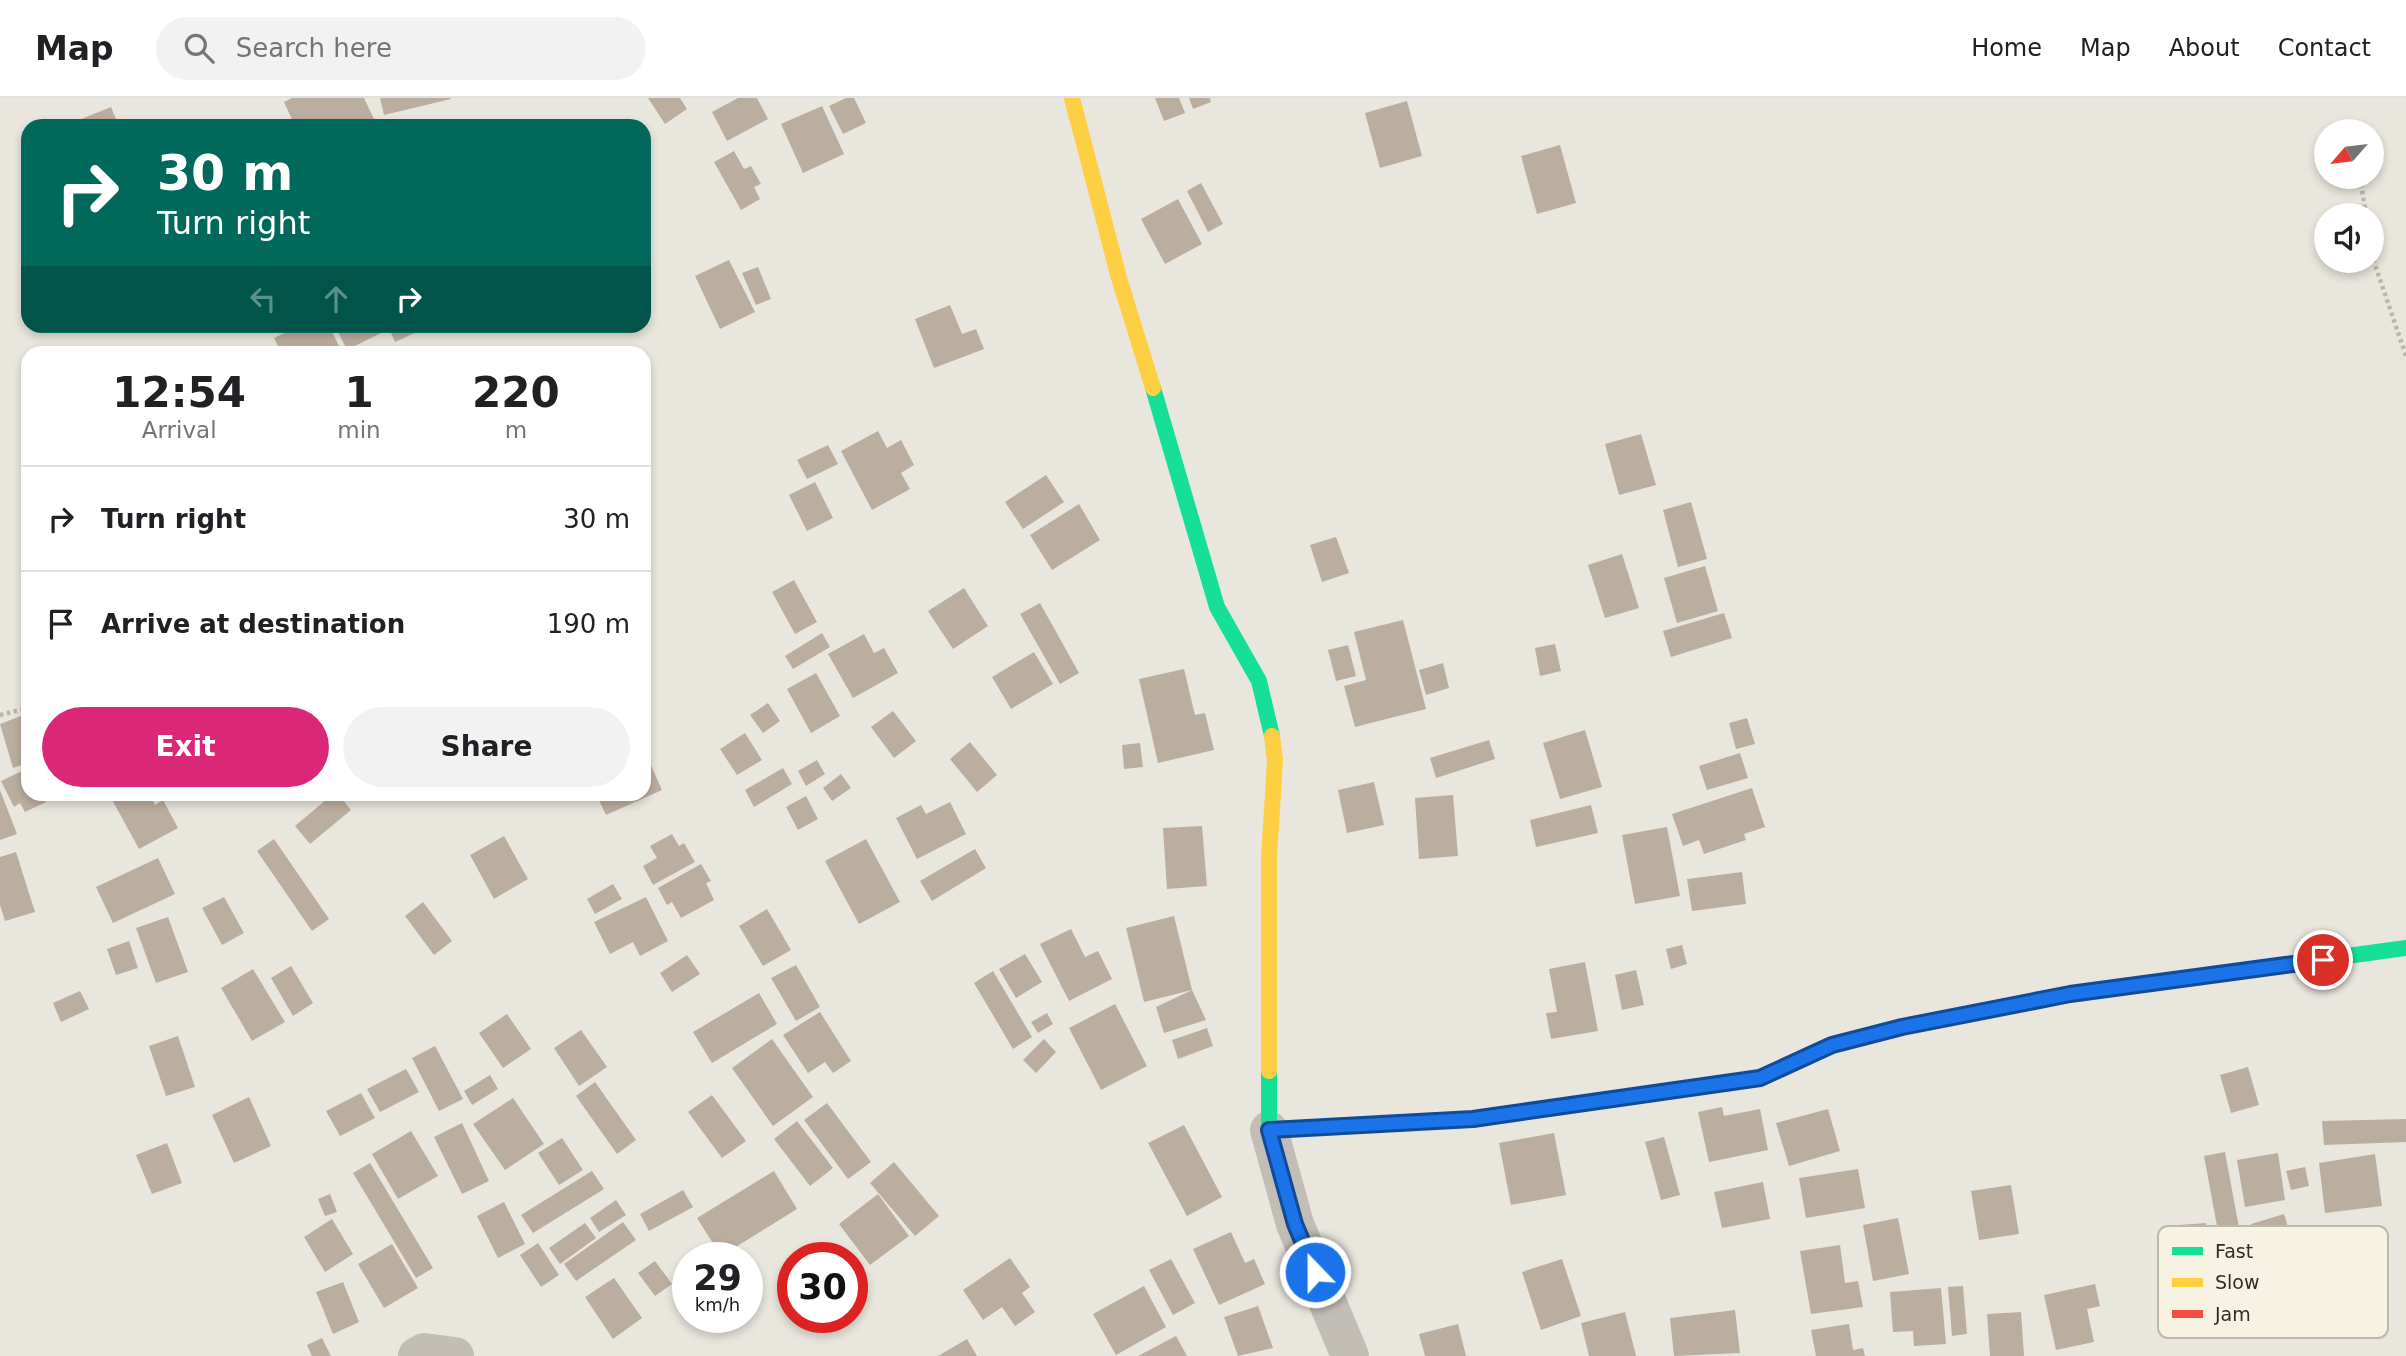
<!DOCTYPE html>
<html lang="en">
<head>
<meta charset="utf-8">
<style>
	:root { --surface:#fff; --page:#f2f2f2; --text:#202124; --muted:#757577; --line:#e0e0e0; --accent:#db2777 }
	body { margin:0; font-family:"DejaVu Sans",sans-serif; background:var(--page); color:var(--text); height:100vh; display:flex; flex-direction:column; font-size:26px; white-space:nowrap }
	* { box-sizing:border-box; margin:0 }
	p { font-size:23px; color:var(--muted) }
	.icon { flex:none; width:38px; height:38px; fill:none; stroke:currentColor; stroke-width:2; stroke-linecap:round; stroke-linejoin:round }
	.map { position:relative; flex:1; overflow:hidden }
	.details { position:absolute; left:21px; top:248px; width:630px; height:455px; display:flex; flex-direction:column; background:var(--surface); border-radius:21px; box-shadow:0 4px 10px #0003 }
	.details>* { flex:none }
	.top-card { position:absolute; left:21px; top:21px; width:630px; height:214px; border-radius:21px; box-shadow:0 4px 10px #0003; background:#00695c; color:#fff; overflow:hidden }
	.needle { width:46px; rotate:242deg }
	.buttons { position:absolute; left:2314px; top:21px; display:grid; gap:14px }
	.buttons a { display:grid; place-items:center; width:70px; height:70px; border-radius:50%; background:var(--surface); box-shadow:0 4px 10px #0003; font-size:35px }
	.speed { position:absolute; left:672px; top:1144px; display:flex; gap:14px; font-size:35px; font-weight:700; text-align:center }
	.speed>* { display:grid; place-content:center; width:91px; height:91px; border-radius:50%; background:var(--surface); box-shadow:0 4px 10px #0003; line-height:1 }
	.speed small { font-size:18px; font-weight:400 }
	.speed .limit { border:10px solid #d22; background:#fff; color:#111 }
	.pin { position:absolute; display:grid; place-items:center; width:60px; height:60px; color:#fff; margin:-30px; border:4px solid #fff; border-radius:50%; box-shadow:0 2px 7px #0007 }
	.me { position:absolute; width:77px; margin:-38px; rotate:338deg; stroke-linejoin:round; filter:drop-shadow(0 0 5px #0008) }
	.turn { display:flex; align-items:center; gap:24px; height:147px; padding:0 21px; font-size:32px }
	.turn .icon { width:91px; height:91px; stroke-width:2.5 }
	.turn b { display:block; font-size:49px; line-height:60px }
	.lanes { display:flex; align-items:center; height:66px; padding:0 21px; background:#0003; justify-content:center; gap:35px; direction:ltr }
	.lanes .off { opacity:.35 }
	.eta { display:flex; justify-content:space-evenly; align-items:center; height:119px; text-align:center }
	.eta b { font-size:42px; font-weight:800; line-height:49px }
	.primary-button { display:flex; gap:14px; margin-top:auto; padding:14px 21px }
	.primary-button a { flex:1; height:80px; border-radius:42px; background:var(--accent); color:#fff; font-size:28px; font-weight:800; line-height:80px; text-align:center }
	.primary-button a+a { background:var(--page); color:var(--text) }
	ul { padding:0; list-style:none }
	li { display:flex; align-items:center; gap:21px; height:105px; padding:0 21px; border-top:2px solid var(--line) }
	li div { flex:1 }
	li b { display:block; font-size:26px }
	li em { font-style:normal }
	header { display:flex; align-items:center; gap:42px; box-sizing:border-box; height:98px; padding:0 35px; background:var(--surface); border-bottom:2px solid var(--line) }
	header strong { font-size:33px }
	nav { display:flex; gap:38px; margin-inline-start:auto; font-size:24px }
	.search { width:490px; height:63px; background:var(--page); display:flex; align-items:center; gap:18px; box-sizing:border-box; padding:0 24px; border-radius:38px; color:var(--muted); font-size:26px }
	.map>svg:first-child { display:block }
	.building { fill:#bcae9f }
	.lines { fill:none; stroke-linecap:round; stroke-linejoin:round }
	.path { stroke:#bbb7af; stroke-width:4.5; stroke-dasharray:3.5 3.5; stroke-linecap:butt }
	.street { stroke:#c2beb6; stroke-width:38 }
	.fast { stroke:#16e098; stroke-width:16 }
	.slow { stroke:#ffcf43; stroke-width:16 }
	.jam { stroke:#f24e42; stroke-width:16 }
	.route-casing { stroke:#114b97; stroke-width:18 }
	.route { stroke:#1a73e8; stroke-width:12 }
	.key { fill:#f8f2e2; stroke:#bdb7a9; stroke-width:2 }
	.key-label { font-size:19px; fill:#322c25 }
</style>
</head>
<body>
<header>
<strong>Map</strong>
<div class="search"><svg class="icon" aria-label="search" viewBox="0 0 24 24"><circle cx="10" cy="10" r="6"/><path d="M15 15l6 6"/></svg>Search here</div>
<nav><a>Home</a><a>Map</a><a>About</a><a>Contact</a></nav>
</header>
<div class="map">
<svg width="2406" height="1258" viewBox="0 0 2406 1258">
	<rect width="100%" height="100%" fill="#e9e6dd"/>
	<path class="building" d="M292,0H364L374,21L359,28H295L284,4Z
		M380,0H450L451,1L384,17Z
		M648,0H680L687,11L665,26Z
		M738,0H757L768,21L727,43L712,14Z
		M846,0H854L866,25L843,36L829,8Z
		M1155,0H1179L1185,15L1164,23Z
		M1189,0H1210L1211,4L1193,11Z
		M1407,3L1422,58L1380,70L1365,15Z
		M822,8L844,56L803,75L781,26Z
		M111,9L119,28H64Z
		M1560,47L1576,105L1537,116L1521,58Z
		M734,53L744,71L751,68L761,86L754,89L760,101L741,112L714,64Z
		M1201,85L1223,126L1208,134L1187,93Z
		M1178,101L1202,146L1165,166L1141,121Z
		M729,162L755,214L720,231L695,178Z
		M758,169L771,201L756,207L742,175Z
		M950,207L962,236L976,231L984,251L934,270L915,221Z
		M299,228H329L343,256H282L274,240Z
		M335,228H383L385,233L347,252Z
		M388,228H430L395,244Z
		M878,333L887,350L901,342L914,367L901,375L910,391L872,412L841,353Z
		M1641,336L1656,387L1619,397L1605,346Z
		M828,347L838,366L807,381L797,362Z
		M1046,377L1064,404L1023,431L1005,404Z
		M815,384L833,420L807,433L789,397Z
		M1691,404L1707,461L1678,469L1663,412Z
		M1079,406L1100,442L1052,472L1030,437Z
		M1336,439L1349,475L1322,484L1310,447Z
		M1622,456L1639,510L1605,520L1588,467Z
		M1705,468L1718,513L1677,525L1664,480Z
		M794,482L817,524L795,536L772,494Z
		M964,490L988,528L953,551L928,513Z
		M1040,505L1079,575L1060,586L1020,516Z
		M1724,515L1732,540L1671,559L1663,533Z
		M1403,522L1426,611L1355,629L1344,588L1366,582L1354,534Z
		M822,535L830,549L793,571L785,558Z
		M864,536L874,555L884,550L898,575L853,600L828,556Z
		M1555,546L1561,573L1540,578L1535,550Z
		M1348,547L1356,578L1336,583L1328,552Z
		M1034,554L1053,586L1011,611L992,579Z
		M1443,565L1449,590L1426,597L1419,572Z
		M1184,571L1195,617L1205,615L1214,652L1158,665L1139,581Z
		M816,575L840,618L811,635L787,591Z
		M768,605L780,623L763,635L750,617Z
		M893,613L916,643L894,660L871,629Z
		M26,616L28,665L13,670L0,626Z
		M1747,620L1755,646L1736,651L1729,625Z
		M1585,632L1602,689L1560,701L1543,645Z
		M745,635L762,662L737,677L720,651Z
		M1489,642L1495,661L1436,680L1430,660Z
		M970,644L997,677L977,694L950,661Z
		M1140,645L1143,669L1124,671L1122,647Z
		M644,652L662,692L606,717L596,696H644Z
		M1740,655L1748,680L1707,692L1699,668Z
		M817,662L825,676L806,688L798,673Z
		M28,670V696H42L46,704L25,714L20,705L14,709L1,683Z
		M783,670L792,686L754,709L745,692Z
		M841,676L851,690L832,703L823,690Z
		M1374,684L1384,727L1347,735L1338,692Z
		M1752,690L1765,729L1744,736L1746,742L1704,756L1699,742L1683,748L1672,716Z
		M0,692L17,736L0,742Z
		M149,696L155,707L163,702L178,730L139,751L110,698Z
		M333,696H338L351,712L310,746L295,728Z
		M1453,697L1458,758L1419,761L1415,700Z
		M806,698L818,721L798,732L786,709Z
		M950,704L966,736L917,761L896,720L921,707L926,716Z
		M1591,707L1598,735L1536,749L1530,722Z
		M1202,728L1207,788L1167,791L1163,730Z
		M1667,729L1680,798L1635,806L1622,737Z
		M672,736L679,748L684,745L695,764L653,787L643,768L657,760L650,748Z
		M504,738L528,781L494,801L470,757Z
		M274,741L329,821L312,833L257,753Z
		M866,741L900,804L859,826L825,763Z
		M975,751L986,770L932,803L920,783Z
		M16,754L35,814L5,823L0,807V759Z
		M158,760L175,796L113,825L96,789Z
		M701,766L711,783L706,785L714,802L681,820L672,804L667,807L658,790Z
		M1742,774L1746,806L1692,813L1687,781Z
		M613,786L622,801L595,816L587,801Z
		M224,799L244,835L222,847L202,810Z
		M646,799L668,843L640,858L633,844L610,856L594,824Z
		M423,804L452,843L434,857L405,818Z
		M767,811L791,852L763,868L739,828Z
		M1174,818L1192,892L1206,922L1164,935L1156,909L1192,892L1144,904L1126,830Z
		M168,819L188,874L156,885L136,830Z
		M1071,831L1085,859L1098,853L1112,881L1069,903L1040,846Z
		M129,843L138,870L116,877L107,851Z
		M1682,847L1687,866L1671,871L1666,851Z
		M1025,856L1042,884L1016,900L999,871Z
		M687,857L700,876L672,894L660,875Z
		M1585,864L1598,933L1551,941L1546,915L1557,914L1549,871Z
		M796,867L820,909L796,923L771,880Z
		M291,868L313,905L293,918L271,880Z
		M253,871L285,924L252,943L221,890Z
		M1636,872L1644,907L1622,912L1615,877Z
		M993,873L1032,939L1013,951L974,885Z
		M80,893L89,911L61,924L53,905Z
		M759,895L777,926L712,965L693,934Z
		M1115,906L1147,968L1101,992L1069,930Z
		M820,914L851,963L833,975L825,964L808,975L783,937Z
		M1047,915L1053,926L1038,935L1031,924Z
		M507,916L531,951L503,970L479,935Z
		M1207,930L1213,948L1178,961L1172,942Z
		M581,932L607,969L579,988L554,950Z
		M178,938L195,989L166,998L149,948Z
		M772,941L813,999L773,1028L732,970Z
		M1044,941L1056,954L1036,975L1023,962Z
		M435,948L463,1001L439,1013L412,960Z
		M2248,969L2259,1007L2231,1015L2220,977Z
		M406,971L419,994L380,1014L367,991Z
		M490,977L498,991L472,1007L464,993Z
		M595,984L636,1042L617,1056L576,998Z
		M361,995L375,1020L340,1038L326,1013Z
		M712,997L746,1043L722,1060L688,1014Z
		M249,999L271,1048L234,1065L212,1017Z
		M513,1000L544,1046L505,1072L473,1026Z
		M827,1005L871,1064L848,1081L804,1022Z
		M1722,1009L1724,1018L1760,1011L1768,1052L1709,1064L1698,1014Z
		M1828,1011L1840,1053L1789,1068L1776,1025Z
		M2406,1021V1044L2324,1047L2322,1023Z
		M797,1023L833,1070L810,1088L774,1041Z
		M462,1025L489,1083L462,1096L434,1039Z
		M1184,1027L1222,1099L1187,1118L1148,1045Z
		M411,1033L438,1078L398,1101L372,1056Z
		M1554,1035L1566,1097L1511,1107L1499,1045Z
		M1664,1039L1680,1097L1661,1102L1645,1044Z
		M562,1040L583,1072L559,1087L538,1055Z
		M167,1045L182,1085L152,1096L136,1057Z
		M2225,1054L2240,1135L2219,1139L2204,1058Z
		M2278,1055L2285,1102L2245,1109L2237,1062Z
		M2375,1056L2382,1108L2325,1115L2319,1065Z
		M894,1064L939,1118L915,1138L870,1085Z
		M370,1065L433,1170L416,1180L353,1075Z
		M2305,1069L2309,1088L2291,1092L2286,1073Z
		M1858,1071L1865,1110L1806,1120L1799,1080Z
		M592,1073L604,1091L533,1135L521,1117Z
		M774,1073L797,1111L721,1158L697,1120Z
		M1763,1084L1770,1121L1722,1130L1714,1094Z
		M2011,1087L2019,1136L1979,1142L1971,1093Z
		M683,1092L693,1109L649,1133L640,1116Z
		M330,1096L337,1114L325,1118L318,1101Z
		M878,1096L909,1138L870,1167L839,1126Z
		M616,1102L626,1117L599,1134L590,1120Z
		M504,1104L525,1146L498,1160L477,1118Z
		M2284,1116L2306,1188L2272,1199L2251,1126Z
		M1898,1120L1909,1176L1873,1183L1863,1127Z
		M332,1121L353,1156L325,1174L304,1139Z
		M623,1124L636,1142L576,1183L564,1166Z
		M585,1125L596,1140L560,1166L549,1150Z
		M2206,1125L2208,1144L2168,1146L2167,1128Z
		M1231,1134L1245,1165L1254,1161L1265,1186L1219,1207L1193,1151Z
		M538,1145L559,1177L541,1189L520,1157Z
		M392,1146L418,1190L384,1210L358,1166Z
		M1840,1147L1845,1185L1858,1183L1863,1209L1811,1216L1800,1153Z
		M1010,1160L1030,1189L1022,1195L1035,1214L1015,1228L1002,1209L983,1222L963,1192Z
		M1171,1161L1195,1205L1173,1217L1149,1172Z
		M1562,1161L1581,1218L1541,1232L1522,1174Z
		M655,1163L672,1186L655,1198L638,1175Z
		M614,1180L642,1220L613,1241L585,1199Z
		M343,1184L359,1224L333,1236L316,1194Z
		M2095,1186L2100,1208L2087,1211L2094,1244L2056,1252L2044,1197Z
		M1144,1188L1166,1229L1116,1257L1093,1216Z
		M1963,1188L1967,1236L1952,1238L1948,1189Z
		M1941,1190L1946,1246L1914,1248L1913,1233L1893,1234L1890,1194Z
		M1258,1208L1273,1250L1238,1258L1224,1219Z
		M1735,1212L1740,1255L1674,1258L1670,1220Z
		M1625,1214L1636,1258H1589L1581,1225Z
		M2021,1214L2024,1258H1990L1987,1216Z
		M1458,1226L1466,1258H1425L1419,1236Z
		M1849,1226L1853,1252L1863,1250L1865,1258H1816L1811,1232Z
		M1176,1238L1187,1258H1138Z
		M322,1240L331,1258H312L307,1247Z
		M967,1241L977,1258H938Z"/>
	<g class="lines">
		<path class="path" d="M2360,79L2366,117
			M2371,155L2406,258
			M0,617L28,610"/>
		<path class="street" d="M1269,1032L1295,1126L1350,1258
			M417,1258L424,1254L455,1258"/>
		<path class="fast" d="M1153,290L1217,509L1259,583L1272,638
			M2013,907L2070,896L2406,850
			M1269,973V1032L1473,1021L1656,995"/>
		<path class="slow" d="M1072,0L1119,180L1153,290
			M1269,973V759L1275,663L1272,638"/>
		<path class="jam" d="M1656,995L1760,980L1832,947L1902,929L2013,907"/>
	</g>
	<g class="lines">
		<g class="route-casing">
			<path id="route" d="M1315,1174L1295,1126L1269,1032L1473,1021L1760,980L1832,947L1902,929L2070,896L2323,862"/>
		</g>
		<use href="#route" class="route"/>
	</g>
	<rect x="2158" y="1128" width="230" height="112" rx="10" class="key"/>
	<rect x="2172" y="1149" width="31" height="8" fill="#16e098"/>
	<rect x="2172" y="1180" width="31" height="9" fill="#ffcf43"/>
	<rect x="2172" y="1212" width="31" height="8" fill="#f24e42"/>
	<g class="key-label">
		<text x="2215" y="1160">Fast</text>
		<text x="2215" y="1191">Slow</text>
		<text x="2215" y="1223">Jam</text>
	</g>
</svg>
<div class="buttons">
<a><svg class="needle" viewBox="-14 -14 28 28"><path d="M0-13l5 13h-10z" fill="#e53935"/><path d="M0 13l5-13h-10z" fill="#757577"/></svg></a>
<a><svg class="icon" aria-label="sound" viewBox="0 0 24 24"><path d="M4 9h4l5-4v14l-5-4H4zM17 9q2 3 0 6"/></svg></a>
</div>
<div class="speed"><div>29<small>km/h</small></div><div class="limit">30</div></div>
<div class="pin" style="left:2323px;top:862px;background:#d93025"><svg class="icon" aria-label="arrive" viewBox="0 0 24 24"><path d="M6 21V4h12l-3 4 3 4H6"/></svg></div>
<svg class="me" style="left:1315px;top:1174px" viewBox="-20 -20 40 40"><circle r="17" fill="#1a73e8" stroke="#fff" stroke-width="3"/><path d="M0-11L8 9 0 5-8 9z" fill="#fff"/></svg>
<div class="top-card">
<div class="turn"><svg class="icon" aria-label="right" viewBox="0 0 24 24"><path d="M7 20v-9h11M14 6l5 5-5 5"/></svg><div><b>30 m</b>Turn right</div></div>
<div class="lanes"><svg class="icon off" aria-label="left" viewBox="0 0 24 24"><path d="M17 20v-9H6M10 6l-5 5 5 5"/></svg><svg class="icon off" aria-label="ahead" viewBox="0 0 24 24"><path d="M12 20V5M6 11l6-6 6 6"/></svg><svg class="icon" aria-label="right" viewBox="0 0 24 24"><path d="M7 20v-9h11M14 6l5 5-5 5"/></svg></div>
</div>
<section class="details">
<div class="eta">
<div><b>12:54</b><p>Arrival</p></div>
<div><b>1</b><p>min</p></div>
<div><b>220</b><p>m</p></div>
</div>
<ul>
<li><svg class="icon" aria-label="right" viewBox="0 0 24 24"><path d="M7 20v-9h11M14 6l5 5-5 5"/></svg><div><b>Turn right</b></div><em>30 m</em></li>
<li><svg class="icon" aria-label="arrive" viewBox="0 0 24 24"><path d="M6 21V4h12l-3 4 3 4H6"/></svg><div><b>Arrive at destination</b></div><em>190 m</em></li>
</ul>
<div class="primary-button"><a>Exit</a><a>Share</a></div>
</section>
</div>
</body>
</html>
